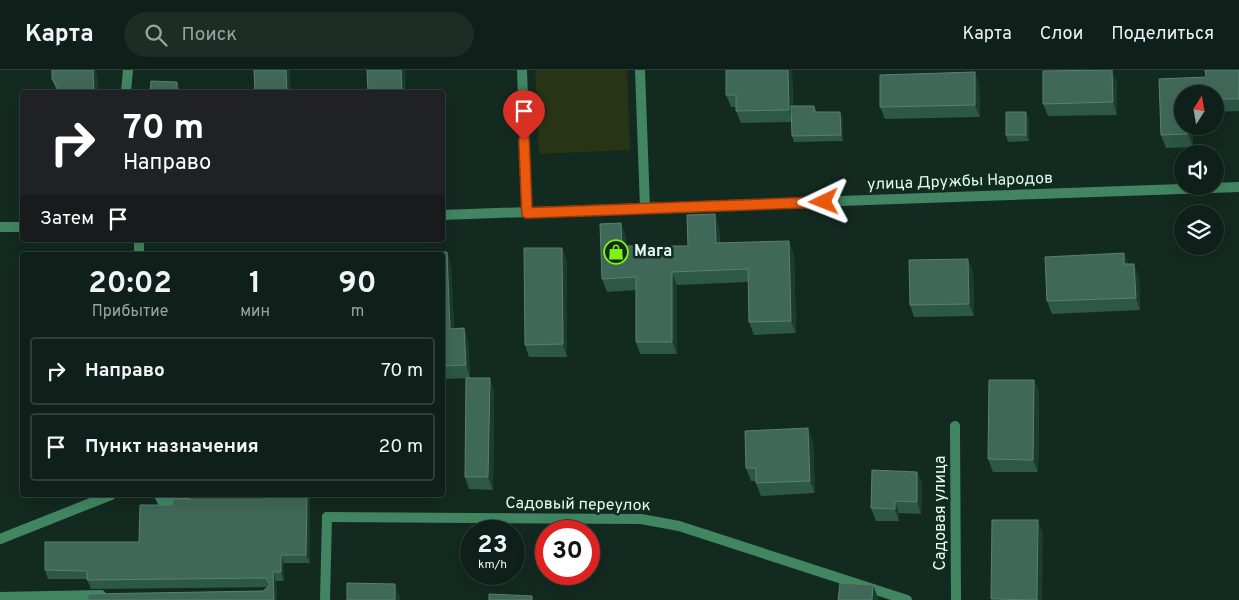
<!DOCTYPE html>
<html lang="ru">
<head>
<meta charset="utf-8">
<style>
	:root { --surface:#0e2019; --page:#1c2d26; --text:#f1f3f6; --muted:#9ba3a2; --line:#2e3e38 }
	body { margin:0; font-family:Overpass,sans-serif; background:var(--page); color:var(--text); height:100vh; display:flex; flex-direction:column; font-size:19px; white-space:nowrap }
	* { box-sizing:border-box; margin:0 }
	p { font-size:16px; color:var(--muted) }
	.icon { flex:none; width:28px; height:28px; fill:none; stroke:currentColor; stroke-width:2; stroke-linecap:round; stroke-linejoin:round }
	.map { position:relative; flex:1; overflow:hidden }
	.panel { position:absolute; left:20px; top:182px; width:425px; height:245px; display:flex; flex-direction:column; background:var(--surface); border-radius:5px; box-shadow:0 5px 20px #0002,0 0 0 1px var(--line) }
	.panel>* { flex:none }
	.guide { position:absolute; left:20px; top:20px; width:425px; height:152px; border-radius:5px; box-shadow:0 5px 20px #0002,0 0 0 1px var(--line); background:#202124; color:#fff; overflow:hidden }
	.needle { width:32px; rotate:11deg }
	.controls { position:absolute; left:1174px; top:15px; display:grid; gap:10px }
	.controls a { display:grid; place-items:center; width:50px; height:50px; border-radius:50%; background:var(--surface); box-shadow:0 5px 20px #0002,0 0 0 1px var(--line); font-size:25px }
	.speed { position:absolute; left:460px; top:450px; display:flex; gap:10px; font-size:25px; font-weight:700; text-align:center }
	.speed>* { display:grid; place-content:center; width:65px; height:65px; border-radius:50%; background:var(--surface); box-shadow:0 5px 20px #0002,0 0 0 1px var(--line); line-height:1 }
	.speed small { font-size:12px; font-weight:400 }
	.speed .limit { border:8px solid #d22; background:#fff; color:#111 }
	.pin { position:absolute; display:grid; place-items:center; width:42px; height:42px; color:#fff; margin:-51px -21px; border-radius:50% 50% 50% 0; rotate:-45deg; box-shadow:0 0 5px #0007 }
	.pin .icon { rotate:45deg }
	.me { position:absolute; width:55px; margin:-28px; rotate:268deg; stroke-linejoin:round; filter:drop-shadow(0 0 4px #0008) }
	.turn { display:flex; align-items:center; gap:18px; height:105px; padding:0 20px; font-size:22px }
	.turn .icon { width:65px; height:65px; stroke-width:2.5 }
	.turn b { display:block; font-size:35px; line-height:42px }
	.then { display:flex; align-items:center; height:48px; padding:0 20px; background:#0003; gap:10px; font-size:19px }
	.eta { display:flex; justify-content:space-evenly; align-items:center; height:85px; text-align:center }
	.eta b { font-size:30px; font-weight:700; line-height:35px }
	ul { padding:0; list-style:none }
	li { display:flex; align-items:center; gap:15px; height:68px; margin:0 10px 8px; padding:0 10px; border:2px solid var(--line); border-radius:5px }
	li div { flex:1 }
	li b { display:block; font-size:19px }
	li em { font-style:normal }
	header { display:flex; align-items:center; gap:30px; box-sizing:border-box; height:70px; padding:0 25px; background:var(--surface); border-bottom:1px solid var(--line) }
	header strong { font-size:24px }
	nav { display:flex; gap:28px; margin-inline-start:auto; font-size:18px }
	.search { width:350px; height:45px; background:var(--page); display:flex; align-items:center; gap:12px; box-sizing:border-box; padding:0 18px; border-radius:28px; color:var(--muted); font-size:19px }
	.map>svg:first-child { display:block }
	.green { fill:#283416 }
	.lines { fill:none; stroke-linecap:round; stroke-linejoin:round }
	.lane { stroke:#418661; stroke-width:10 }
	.street { stroke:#418661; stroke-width:10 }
	.wall { fill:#2d5747 }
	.shaded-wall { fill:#1b3d30 }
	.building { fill:#406859; stroke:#598070 }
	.route-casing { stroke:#983908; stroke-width:12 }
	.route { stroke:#ea580c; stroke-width:9 }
	.labels { text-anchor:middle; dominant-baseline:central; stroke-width:5; stroke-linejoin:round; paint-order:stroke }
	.street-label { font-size:16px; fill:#defdef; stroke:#132a21 }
	.poi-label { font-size:16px; font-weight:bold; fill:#defdef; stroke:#132a21; text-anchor:start }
</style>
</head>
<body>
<header>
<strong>Карта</strong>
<div class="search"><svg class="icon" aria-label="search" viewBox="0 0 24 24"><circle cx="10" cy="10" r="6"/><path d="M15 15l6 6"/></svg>Поиск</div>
<nav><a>Карта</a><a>Слои</a><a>Поделиться</a></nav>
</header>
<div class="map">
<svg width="1239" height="530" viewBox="0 0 1239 530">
	<rect width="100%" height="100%" fill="#132a21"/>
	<path class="green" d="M535,0H627L630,80L539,84Z"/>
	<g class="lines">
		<path class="lane" d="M522,0L527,143
			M640,0L645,138
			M126,22L128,0
			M139,170V185
			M159,425L162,431H185
			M0,469L111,425
			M0,527L101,525
			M325,530L327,447"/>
		<path class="street" d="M442,145L1239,117
			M0,157H22
			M955,356L956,530
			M327,447L641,449L679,456L907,530"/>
	</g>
	<path class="wall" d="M52,0H95L97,5L98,22H57L52,9Z
		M726,0H792L793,36H814L817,42H840L843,49V71L794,72L792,66V52L741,53L736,41V37H731L726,25Z
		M1205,0H1239V41L1215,42V24H1182V56H1192L1193,77L1166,78L1161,65L1159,9L1206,7Z
		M1117,12V45L1048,46L1043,34Z
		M979,14L980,47L885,49L880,37Z
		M1029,49V71L1008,72L1006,65Z
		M719,156L720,173L794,184L796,263L754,265L749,252L748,212L677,215V284H640L636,272V220L607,222L602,209L626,166V176H688Z
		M447,182L451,195L454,259L464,258L468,271L470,308L442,309V185Z
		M1124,183L1128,194L1139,206L1140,240L1052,244L1047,231Z
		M567,190V287H529L525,275Z
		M973,201L974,246L914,247L910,235Z
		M1034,310L1039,322L1038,402H993L988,389Z
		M494,321L493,420L469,419L465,407Z
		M813,371L815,423L761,426L756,413V411H751L746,398Z
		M917,402L922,414L921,444L899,443V451H876L871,438Z
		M269,425H310V493H284V511H276L277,530H88L263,521L268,517L91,519L87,509H48L45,500L139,472L172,435L264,429L270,426Z"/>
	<path class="shaded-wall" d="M93,0H95L97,5L98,22H94Z
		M286,0H290L291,22H287Z
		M401,0H405L406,22H402Z
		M788,0H792L793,52L789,40Z
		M1112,0L1117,12V45L1113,32Z
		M975,2L979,14L980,47L975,35Z
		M177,12L181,21V22H177Z
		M840,42L843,49V71L841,65Z
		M1026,42L1029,49V71L1026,65Z
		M1188,56H1192L1193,77L1188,64Z
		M715,144L719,156L720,185L716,173Z
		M621,153L626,166V189L622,176Z
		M789,171L794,184L796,263L791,251Z
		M562,178L567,190V287L563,274Z
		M447,182L451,195L455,272L450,259Z
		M1124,183L1128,196L1124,194Z
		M968,189L973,201L974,246L969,234Z
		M1134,194L1139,206L1140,240L1136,228Z
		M672,202L677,215V284L672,272Z
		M464,258L468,271L470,308L466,295Z
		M490,308L494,321L493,420L488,407Z
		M1034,310L1039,322L1038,402L1033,390Z
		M808,358L813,371L815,423L810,411Z
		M917,402L922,414L921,444L917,432Z
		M307,425H310V493L306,485Z
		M895,431L899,443V451L895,439Z
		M1038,450L1043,463L1042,530H1037Z
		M281,485L284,493V511L281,502Z
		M273,502L276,511L277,530H274Z
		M395,514L401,530H395Z
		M873,515L879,530H872Z"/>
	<path class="building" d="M52,0H93L94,22H60L52,9Z
		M254,0H286L287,22H255Z
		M367,0H401L402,22H368Z
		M726,0H788L789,40L736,41V25H726Z
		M1112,0L1113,32L1043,34V1Z
		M1205,0H1239V29H1215V24H1182V56H1188V64L1161,65L1159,9L1206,7Z
		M975,2V35L880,37V5Z
		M151,11L177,12V22H150Z
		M791,36H814V42H840L841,65L792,66Z
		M1006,42H1026V65H1006Z
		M715,144L716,173L789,171L791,251L749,252L748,199L672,202V272H636V207L602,209L600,154L621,153L622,176H688L687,145Z
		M524,178H562L563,274L525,275Z
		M447,182L450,259L464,258L466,295L442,296V185H414L413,184Z
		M1124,183V194H1134L1136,228L1047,231L1045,187Z
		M968,189L969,234L910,235L909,190Z
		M466,308H490L488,407H465Z
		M989,310H1034L1033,390L988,389Z
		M808,358L810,411L756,413V398H746L745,361Z
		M872,400L917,402V432L895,431V439L871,438Z
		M270,425H307L306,485H281V502H273L274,530H88V524L263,521L270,515L266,508L87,510V501L45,500V472H139L140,435H172L173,429H264Z
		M992,450H1038L1037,530L991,529Z
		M347,513L395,514V530H347Z
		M840,513L873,515L872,530H838Z
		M489,524L532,526V530H489Z"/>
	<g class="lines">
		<g class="route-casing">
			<path id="route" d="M524,71L527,143L824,132"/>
		</g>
		<use href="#route" class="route"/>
	</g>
	<defs>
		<g id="shop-ring" transform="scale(1.25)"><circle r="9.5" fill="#132a21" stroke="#7ef215" stroke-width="1.5"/><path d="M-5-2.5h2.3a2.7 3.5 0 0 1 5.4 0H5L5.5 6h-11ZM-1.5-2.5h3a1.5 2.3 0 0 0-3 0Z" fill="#7ef215"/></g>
	</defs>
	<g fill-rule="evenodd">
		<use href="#shop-ring" x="616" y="182"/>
	</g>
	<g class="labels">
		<g class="street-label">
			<text transform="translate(960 112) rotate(-2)">улица Дружбы Народов</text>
			<text transform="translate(578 435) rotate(1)">Садовый переулок</text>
			<text transform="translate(941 443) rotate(-90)">Садовая улица</text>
		</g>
		<g class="poi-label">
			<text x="634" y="182">Мага</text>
		</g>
	</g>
</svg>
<div class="controls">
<a><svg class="needle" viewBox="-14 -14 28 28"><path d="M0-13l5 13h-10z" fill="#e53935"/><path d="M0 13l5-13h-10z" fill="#9ba3a2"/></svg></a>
<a><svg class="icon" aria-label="sound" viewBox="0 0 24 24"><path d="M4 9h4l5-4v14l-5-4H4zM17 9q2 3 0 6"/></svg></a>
<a><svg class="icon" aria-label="layers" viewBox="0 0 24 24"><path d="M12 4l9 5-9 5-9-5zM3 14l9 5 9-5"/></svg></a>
</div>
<div class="speed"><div>23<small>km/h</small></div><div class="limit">30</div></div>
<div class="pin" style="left:524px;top:71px;background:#d93025"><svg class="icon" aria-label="arrive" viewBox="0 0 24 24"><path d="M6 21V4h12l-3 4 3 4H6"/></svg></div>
<svg class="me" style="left:824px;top:132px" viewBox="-20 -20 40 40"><path d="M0-17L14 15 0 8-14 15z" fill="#ea580c" stroke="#fff" stroke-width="4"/></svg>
<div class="guide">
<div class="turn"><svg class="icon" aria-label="right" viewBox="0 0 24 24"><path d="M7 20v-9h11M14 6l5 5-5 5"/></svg><div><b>70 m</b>Направо</div></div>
<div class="then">Затем<svg class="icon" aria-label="arrive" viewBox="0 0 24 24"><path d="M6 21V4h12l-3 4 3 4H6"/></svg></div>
</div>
<section class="panel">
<div class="eta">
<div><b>20:02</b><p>Прибытие</p></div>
<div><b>1</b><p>мин</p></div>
<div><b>90</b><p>m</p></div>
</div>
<ul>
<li><svg class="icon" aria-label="right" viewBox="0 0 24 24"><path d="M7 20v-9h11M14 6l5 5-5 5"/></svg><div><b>Направо</b></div><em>70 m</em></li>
<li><svg class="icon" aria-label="arrive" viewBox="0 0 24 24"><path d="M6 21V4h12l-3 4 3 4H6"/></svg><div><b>Пункт назначения</b></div><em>20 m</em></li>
</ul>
</section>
</div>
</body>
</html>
